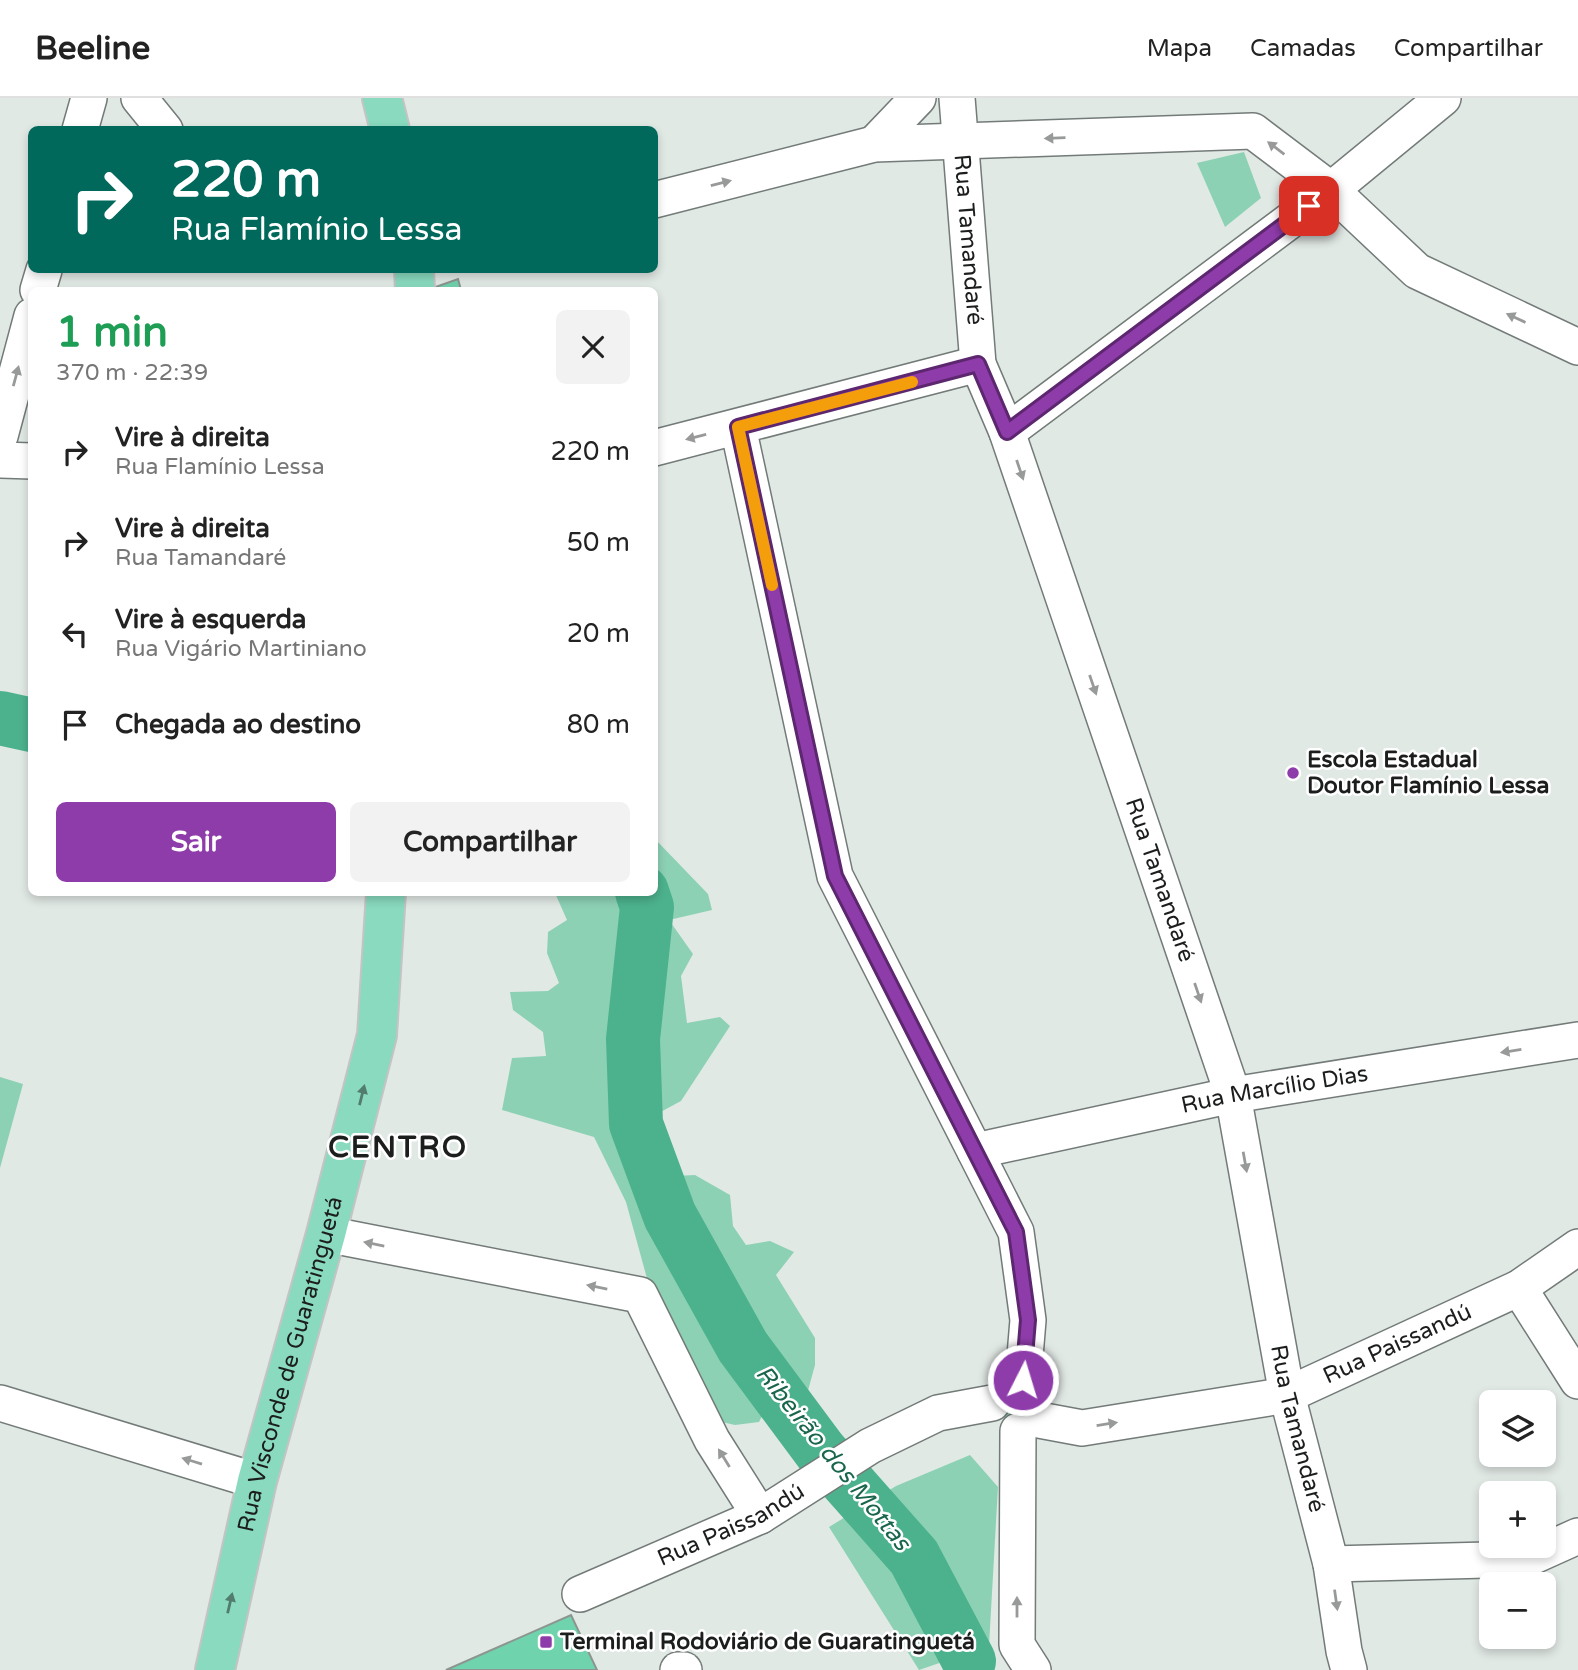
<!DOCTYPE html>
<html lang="pt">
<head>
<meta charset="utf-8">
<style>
	:root { --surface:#fff; --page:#f2f2f2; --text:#222; --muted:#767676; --line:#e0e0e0; --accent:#8f3cab }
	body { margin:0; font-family:"Varela Round",sans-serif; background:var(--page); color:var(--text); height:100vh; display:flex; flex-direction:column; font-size:26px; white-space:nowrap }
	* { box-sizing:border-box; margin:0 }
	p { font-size:23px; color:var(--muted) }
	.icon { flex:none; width:38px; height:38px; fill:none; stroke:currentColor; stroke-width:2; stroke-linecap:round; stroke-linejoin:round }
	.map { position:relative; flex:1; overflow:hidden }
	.details { position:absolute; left:28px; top:189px; width:630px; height:609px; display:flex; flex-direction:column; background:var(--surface); border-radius:10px; box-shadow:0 4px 10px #0003 }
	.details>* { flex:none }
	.banner { position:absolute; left:28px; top:28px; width:630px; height:147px; border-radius:10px; box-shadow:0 4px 10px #0003; background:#00695c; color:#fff; overflow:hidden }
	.buttons { position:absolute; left:1479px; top:1292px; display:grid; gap:14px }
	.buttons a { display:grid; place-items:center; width:77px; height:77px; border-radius:10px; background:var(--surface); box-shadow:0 4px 10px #0003; font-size:35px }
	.pin { position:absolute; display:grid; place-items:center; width:60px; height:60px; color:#fff; margin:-30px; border-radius:14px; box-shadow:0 4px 10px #0006 }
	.me { position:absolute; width:77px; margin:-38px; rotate:5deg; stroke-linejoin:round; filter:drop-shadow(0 0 5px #0008) }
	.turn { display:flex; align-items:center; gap:24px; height:147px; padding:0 28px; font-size:32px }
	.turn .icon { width:91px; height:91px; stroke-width:2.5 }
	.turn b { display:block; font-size:49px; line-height:60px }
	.round { display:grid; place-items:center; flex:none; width:74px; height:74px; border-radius:10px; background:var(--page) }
	.headline { display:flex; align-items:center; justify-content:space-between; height:119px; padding:0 28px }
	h1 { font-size:42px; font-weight:700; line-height:52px; color:#1e9e55 }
	.button { display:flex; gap:14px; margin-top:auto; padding:14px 28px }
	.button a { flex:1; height:80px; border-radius:10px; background:var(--accent); color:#fff; font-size:28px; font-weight:700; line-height:80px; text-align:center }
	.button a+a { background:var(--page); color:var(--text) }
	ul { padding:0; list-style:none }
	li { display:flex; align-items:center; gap:21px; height:91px; padding:0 28px }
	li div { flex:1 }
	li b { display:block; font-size:26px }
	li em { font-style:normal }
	header { display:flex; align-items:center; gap:42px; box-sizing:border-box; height:98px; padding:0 35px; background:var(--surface); border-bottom:2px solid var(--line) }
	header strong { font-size:33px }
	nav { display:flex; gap:38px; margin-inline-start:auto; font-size:24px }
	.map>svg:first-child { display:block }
	.green { fill:#8dd1b5 }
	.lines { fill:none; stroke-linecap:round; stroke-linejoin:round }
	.river { stroke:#4cb28d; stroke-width:54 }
	.building { fill:#6fd3ad; stroke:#8d9591; stroke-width:2 }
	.minor-casing { stroke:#737b78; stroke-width:38 }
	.major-casing { stroke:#c4c4c4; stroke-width:42 }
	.minor { stroke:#fff; stroke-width:35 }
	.major { stroke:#89dabf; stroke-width:38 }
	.oneway { fill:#989a99 }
	.oneway2 { fill:#527c6e }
	.route-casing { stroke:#5d276f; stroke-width:18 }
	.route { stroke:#8f3cab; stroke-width:12 }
	.slow { stroke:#f59e0b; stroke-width:12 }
	.poi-dot { fill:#8f3cab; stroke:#fff; stroke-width:2.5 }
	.labels { text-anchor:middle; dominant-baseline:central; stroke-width:5; stroke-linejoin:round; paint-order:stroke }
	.street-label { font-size:23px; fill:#1b1e1c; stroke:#fff }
	.poi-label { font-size:23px; font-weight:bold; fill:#1b1e1c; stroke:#fff; text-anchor:start }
	.water-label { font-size:24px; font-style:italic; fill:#19664d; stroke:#fff }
	.district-label { font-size:30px; font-weight:bold; letter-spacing:2px; fill:#1b1e1c; stroke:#fff }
</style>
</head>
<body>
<header>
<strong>Beeline</strong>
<nav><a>Mapa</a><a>Camadas</a><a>Compartilhar</a></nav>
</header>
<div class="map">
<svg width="1578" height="1572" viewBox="0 0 1578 1572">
	<rect width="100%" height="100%" fill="#e1e9e5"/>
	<path class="green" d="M1244,54L1261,100L1225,129L1197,65Z
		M655,741L708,796L712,812L669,822L693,856L681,878L687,925L720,919L730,928L681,1003L655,1017L675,1078L695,1077L730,1097L733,1128L746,1147L770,1143L794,1154L776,1177L815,1240V1267L806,1300L770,1303L759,1324L735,1327L713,1322L651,1195L626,1104L594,1039L502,1012L512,960L546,958L543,934L513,912L510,894L548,893L559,885L547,855L548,834L567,822L555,795L654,794Z
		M0,979L23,986L0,1070Z
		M1014,1289C1030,1292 1040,1294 1038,1313L1006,1323L1001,1318L1004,1295Z
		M970,1357L998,1389L989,1548L919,1572L829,1429L896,1388Z"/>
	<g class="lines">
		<path class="river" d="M0,620L32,627
			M642,794L647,809L633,941L636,1026L670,1118L743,1249L821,1354L914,1459L969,1563"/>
	</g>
	<path class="building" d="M458,181L461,192H427Z
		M571,1517L597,1572H446Z"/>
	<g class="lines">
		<g class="minor-casing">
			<g id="minor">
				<path d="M139,0L165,32"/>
				<path id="s1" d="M957,0L978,266L1007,334L1233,997L1287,1297L1331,1466L1344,1553L1349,1572"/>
				<path d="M80,32L89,0"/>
				<path d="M874,46L918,0"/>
				<path d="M654,102L874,46L1253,33L1331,92L1417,173L1578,249"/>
				<path d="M38,192L44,172"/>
				<path d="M738,329L835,778L1016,1134L1028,1222L1023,1282"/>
				<path d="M1007,334L1331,92L1443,0"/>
				<path d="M0,338L32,218"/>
				<path d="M654,350L978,266"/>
				<path d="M0,362L32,363"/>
				<path id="s2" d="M975,1053L1233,997L1578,942"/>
				<path d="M326,1136L640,1197L712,1342L760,1418"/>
				<path d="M1519,1190L1578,1283"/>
				<path d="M0,1305L257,1383"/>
				<path id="s3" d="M1039,1322L1082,1330L1287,1297L1519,1190L1578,1149"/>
				<path d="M1018,1333L1017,1547L1033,1572"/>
				<path d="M1331,1466L1527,1461L1578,1438"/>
				<path id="s4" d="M580,1496L760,1418L870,1348L938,1315L992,1305"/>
				<path d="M678,1572H684"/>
			</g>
		</g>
		<g class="major-casing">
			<g id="major">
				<path d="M382,0L390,32"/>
				<path d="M414,172L415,192"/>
				<path id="s5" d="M215,1572L257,1383L326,1136L377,937L386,794"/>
			</g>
		</g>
		<use href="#minor" class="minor"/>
		<use href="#major" class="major"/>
	</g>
	<defs><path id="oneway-solid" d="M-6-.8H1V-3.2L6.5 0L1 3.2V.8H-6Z" transform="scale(1.75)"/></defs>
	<g class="oneway">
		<use href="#oneway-solid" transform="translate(1055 40) rotate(178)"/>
		<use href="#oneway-solid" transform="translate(1276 50) rotate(-143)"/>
		<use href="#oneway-solid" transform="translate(721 85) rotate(-14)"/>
		<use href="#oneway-solid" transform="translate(1516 220) rotate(-155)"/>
		<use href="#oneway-solid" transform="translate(16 278) rotate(-75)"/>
		<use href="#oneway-solid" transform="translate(696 339) rotate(166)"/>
		<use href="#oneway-solid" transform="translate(1020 372) rotate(71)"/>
		<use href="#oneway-solid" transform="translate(1093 587) rotate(71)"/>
		<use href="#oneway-solid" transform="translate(1198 895) rotate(71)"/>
		<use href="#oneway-solid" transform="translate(1511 953) rotate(171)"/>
		<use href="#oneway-solid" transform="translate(1245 1064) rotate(80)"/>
		<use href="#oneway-solid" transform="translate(374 1146) rotate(-169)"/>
		<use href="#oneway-solid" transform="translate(597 1189) rotate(-169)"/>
		<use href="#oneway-solid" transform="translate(1107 1326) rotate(-9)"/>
		<use href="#oneway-solid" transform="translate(724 1360) rotate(-122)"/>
		<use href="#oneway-solid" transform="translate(192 1363) rotate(-163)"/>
		<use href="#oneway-solid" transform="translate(1336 1502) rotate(82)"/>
		<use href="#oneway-solid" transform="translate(1017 1509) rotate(-90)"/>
	</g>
	<g class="oneway2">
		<use href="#oneway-solid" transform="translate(362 997) rotate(-76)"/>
		<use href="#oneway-solid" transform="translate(230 1505) rotate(-77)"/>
	</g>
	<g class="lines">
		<g class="route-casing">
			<path id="route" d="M1023,1282L1028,1222L1016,1134L835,778L738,329L978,266L1007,334L1309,108"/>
		</g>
		<use href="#route" class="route"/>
		<path class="slow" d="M772,487L738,329L912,284"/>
	</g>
	<g class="poi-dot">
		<circle cx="1293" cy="675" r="7"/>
		<rect x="539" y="1537" width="14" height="14" rx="3.5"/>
	</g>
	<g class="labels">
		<g class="street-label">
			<text stroke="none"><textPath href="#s1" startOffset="142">Rua Tamandaré</textPath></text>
			<text stroke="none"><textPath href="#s1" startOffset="814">Rua Tamandaré</textPath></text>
			<text stroke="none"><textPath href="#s2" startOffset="306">Rua Marcílio Dias</textPath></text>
			<text stroke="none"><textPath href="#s3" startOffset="373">Rua Paissandú</textPath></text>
			<text stroke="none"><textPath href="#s5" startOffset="315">Rua Visconde de Guaratinguetá</textPath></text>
			<text stroke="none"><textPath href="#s1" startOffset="1381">Rua Tamandaré</textPath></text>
			<text stroke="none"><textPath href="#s4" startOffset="166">Rua Paissandú</textPath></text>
		</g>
		<g class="poi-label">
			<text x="1307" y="662">Escola Estadual<tspan x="1307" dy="26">Doutor Flamínio Lessa</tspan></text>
			<text x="560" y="1544">Terminal Rodoviário de Guaratinguetá</text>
		</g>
		<g class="water-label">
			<text transform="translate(833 1360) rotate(51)">Ribeirão dos Mottas</text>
		</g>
		<g class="district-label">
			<text x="398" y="1049">CENTRO</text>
		</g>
	</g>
</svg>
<div class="buttons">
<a><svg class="icon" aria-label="layers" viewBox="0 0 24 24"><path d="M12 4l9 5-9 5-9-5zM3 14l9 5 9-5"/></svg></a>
<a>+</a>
<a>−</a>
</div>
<div class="pin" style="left:1309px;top:108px;background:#d93025"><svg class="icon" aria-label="arrive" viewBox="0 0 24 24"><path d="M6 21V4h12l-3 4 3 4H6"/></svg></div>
<svg class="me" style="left:1023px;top:1282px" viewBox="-20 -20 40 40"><circle r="17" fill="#8f3cab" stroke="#fff" stroke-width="3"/><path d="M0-11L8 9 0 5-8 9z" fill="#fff"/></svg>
<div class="banner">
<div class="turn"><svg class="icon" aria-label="right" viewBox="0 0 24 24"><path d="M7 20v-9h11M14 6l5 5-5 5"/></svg><div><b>220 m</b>Rua Flamínio Lessa</div></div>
</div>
<section class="details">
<div class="headline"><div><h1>1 min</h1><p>370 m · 22:39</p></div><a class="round"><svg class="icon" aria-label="close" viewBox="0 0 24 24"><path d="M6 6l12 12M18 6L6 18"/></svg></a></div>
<ul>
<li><svg class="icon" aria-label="right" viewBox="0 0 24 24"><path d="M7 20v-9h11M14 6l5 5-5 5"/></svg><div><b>Vire à direita</b><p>Rua Flamínio Lessa</p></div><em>220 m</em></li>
<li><svg class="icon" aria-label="right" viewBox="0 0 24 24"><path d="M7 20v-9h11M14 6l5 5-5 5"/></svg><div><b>Vire à direita</b><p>Rua Tamandaré</p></div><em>50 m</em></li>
<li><svg class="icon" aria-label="left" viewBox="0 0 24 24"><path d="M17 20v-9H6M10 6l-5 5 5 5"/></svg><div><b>Vire à esquerda</b><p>Rua Vigário Martiniano</p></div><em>20 m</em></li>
<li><svg class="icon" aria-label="arrive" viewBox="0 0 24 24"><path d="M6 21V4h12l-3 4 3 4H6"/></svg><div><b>Chegada ao destino</b></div><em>80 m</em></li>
</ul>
<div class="button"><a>Sair</a><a>Compartilhar</a></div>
</section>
</div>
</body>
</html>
